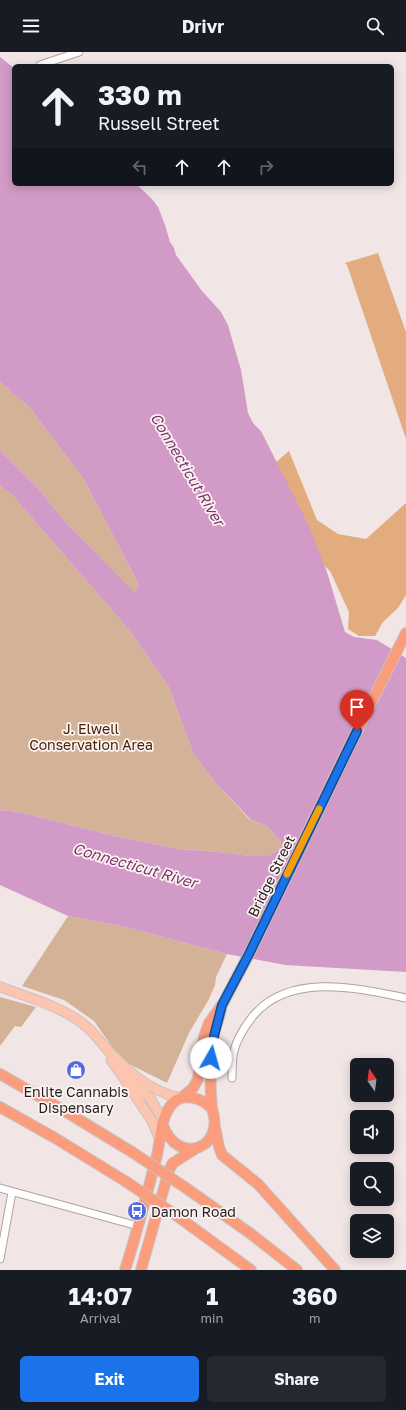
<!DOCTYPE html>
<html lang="en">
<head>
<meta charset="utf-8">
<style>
	:root { --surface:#171b24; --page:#242831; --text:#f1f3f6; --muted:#9ea1a6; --accent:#1a73e8 }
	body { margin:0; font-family:"Golos Text",sans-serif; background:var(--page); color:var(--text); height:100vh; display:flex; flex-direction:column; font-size:15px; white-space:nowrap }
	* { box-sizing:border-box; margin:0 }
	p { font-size:13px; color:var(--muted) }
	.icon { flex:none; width:22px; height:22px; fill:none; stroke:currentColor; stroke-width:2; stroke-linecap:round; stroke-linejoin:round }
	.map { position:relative; height:1218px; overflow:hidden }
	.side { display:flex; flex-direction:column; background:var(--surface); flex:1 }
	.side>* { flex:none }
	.guide { position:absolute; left:12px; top:12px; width:382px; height:122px; border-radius:6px; box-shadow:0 2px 10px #0003; background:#171b24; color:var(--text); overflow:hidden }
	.needle { width:26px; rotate:346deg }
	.controls { position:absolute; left:350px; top:1006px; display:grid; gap:8px }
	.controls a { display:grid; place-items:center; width:44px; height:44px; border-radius:6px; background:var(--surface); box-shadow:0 2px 10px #0003; font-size:20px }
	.pin { position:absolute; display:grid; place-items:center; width:34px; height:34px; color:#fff; margin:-41px -17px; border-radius:50% 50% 50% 0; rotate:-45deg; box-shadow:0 0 4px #0007 }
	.pin .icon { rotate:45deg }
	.me { position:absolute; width:44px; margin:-22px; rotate:7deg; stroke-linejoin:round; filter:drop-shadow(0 0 3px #0008) }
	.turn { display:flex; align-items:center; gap:14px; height:84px; padding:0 20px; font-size:18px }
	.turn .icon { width:52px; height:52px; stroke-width:2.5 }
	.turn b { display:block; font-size:28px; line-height:34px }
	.lanes { display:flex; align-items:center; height:38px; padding:0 20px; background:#0003; justify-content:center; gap:20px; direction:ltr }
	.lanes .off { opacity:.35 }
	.eta { display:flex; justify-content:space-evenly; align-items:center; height:68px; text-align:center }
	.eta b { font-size:24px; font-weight:700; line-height:28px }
	.primary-button { display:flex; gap:8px; margin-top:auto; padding:8px 20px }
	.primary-button a { flex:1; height:46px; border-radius:6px; background:var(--accent); color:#fff; font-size:16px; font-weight:700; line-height:46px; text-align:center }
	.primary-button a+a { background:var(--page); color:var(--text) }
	header { display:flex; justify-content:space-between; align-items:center; height:52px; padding:0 20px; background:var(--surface); font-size:18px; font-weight:700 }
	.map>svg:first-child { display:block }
	.green { fill:#d4b297 }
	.forest { fill:#e2ac7f }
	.water { fill:#d29ac6 }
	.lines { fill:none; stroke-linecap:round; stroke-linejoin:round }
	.minor-casing { stroke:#aea2a2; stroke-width:9 }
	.major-casing { stroke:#c6c4c4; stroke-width:11 }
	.highway-casing { stroke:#c6c4c4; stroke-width:12 }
	.minor { stroke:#fff; stroke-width:7 }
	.major { stroke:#fdc4b0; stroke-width:9 }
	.highway { stroke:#fb9c7c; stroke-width:10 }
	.highway-bridge-casing { stroke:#c6c4c4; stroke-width:12; stroke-linecap:butt }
	.highway-bridge { stroke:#fb9c7c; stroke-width:10 }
	.route-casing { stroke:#114b97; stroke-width:10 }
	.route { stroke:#1a73e8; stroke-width:7 }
	.slow { stroke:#f59e0b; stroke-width:7 }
	.labels { text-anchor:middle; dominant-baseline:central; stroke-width:3.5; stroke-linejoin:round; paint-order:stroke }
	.park-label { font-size:14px; fill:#462300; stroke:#fef3f3 }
	.street-label { font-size:14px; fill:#231e1e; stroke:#fef3f3 }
	.poi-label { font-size:14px; fill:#231e1e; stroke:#fef3f3 }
	.water-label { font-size:15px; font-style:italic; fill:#79376e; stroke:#fef3f3 }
</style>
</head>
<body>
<header><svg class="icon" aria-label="menu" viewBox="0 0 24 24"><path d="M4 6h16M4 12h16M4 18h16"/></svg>Drivr<svg class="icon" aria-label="search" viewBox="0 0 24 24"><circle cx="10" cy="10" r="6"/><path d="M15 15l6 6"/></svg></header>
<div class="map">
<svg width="406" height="1218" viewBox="0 0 406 1218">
	<rect width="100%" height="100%" fill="#f2e5e5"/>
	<path class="green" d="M0,330L30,356L83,426L139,533L135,542L69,474L37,435L0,398Z
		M0,433L13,444L130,579L169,635L193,701L215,730L250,768L267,774L281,790V796L268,804H251L219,800L179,797L115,784L19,760L0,758Z
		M68,864L125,875L227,902L216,925L215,933L209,947L189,981L167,1031L125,1010L112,995L94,969L64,948L22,934Z
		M0,945L36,955L21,975L15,974L0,994Z"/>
	<path class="forest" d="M378,201L406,280V387L347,213L345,211Z
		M289,399L317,468L338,482L366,487L406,451V543L398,556L383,570L375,584H359L348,577L349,560L330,519L316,506L275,411Z"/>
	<path class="water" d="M0,5L14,16V132H136L152,147L158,155L165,173L170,190L174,196L176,203L202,239L221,260L228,273L241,318L248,361L253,371L261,379L307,470L327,520L345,580L354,585L377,588L406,606V920L285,913L227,902L125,875L68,864L0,833V758L19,760L115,784L179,797L219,800L251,804H268L281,796V790L267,774L251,768L215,730L193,701L169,635L130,579L13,444L0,433V398L37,435L69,474L135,541L139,533L83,426L30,356L0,330Z"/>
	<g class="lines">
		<g class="minor-casing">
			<path id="minor" d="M40,13L79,0
				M232,1026C232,1018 232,1007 234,999C237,986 245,974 253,964C290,920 357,936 406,946
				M0,1136L138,1174
				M0,1207L12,1140"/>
		</g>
		<g class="major-casing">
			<path id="major" d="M0,935C27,945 67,956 88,976C94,981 99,988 104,994C126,1018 148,1039 181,1046
				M111,1008L123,1025L150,1046L163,1068
				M126,1030L152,1069L160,1088"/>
		</g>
		<g class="highway-casing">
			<path id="highway" d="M0,1022L63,1058L132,1100
				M181,1046L193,1036L198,1027L204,985L209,971L222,953L249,902L343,707L406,581
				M0,1055L55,1086L125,1129
				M212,1057C210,1034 209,1010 213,986C215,976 219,967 221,957
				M215,1075L219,1095L222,1103L258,1132L335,1218
				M186,1136L251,1182L297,1218
				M177,1164L251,1218
				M125,1218C137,1180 147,1142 157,1103C161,1086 160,1066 172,1052C183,1039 204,1047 212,1057C226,1096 178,1115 163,1073
				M141,1218L169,1118L173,1111L195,1097"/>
		</g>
		<use href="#minor" class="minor"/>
		<use href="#major" class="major"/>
		<use href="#highway" class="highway"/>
		<g class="highway-bridge-casing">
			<path id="highway-bridge" d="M132,1100L186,1136
				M125,1129L177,1164"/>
		</g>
		<use href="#highway-bridge" class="highway-bridge"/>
	</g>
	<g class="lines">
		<g class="route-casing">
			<path id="route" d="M211,1006L214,984L222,953L249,902L357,679"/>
		</g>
		<use href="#route" class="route"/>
		<path class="slow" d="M287,822L319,757"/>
	</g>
	<defs>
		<g id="shop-disc" transform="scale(1)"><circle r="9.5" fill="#516ce1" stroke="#fef3f3"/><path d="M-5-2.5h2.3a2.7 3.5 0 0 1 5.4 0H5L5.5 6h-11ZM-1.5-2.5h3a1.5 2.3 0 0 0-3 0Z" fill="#fff"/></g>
		<g id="bus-disc" transform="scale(1)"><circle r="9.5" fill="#516ce1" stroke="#fef3f3"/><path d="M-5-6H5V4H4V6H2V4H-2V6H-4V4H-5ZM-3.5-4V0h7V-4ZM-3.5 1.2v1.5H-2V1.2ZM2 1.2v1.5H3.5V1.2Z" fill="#fff"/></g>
	</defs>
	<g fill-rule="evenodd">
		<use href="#shop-disc" x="76" y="1018"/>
		<use href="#bus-disc" x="137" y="1159"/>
	</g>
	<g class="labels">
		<g class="park-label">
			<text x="91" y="676">J. Elwell<tspan x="91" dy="16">Conservation Area</tspan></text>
		</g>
		<g class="street-label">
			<text transform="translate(271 824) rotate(-64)">Bridge Street</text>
		</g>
		<g class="poi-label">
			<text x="76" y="1039">Enlite Cannabis<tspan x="76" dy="16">Dispensary</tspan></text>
			<text x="151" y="1159" text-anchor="start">Damon Road</text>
		</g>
		<g class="water-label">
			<text transform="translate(188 417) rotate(59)">Connecticut River</text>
			<text transform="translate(135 813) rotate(16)">Connecticut River</text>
		</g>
	</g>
</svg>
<div class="controls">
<a><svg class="needle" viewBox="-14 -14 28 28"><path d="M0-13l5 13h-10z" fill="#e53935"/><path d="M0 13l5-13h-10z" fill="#9ea1a6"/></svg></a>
<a><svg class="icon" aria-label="sound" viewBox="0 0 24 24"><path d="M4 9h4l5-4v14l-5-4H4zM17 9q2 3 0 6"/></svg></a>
<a><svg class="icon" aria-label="search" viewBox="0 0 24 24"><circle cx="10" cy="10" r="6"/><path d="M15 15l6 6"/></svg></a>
<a><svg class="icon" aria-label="layers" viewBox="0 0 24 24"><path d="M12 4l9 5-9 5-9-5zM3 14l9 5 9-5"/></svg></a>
</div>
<div class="pin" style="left:357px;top:679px;background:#d93025"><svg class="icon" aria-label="arrive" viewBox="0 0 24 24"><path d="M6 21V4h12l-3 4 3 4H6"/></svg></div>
<svg class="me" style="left:211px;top:1006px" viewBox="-20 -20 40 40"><circle r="19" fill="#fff"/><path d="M0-13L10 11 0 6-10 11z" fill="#1a73e8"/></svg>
<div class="guide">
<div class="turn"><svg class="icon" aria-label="ahead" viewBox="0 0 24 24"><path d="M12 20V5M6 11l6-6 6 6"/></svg><div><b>330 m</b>Russell Street</div></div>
<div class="lanes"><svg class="icon off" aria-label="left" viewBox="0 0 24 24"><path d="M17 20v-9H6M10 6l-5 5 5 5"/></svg><svg class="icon" aria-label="ahead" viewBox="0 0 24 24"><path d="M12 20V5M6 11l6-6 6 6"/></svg><svg class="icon" aria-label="ahead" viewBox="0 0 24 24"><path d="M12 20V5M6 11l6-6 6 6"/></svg><svg class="icon off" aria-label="right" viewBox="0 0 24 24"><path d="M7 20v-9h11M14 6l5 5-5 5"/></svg></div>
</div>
</div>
<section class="side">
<div class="eta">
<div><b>14:07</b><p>Arrival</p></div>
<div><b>1</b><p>min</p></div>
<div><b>360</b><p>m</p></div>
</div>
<div class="primary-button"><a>Exit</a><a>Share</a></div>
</section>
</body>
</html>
